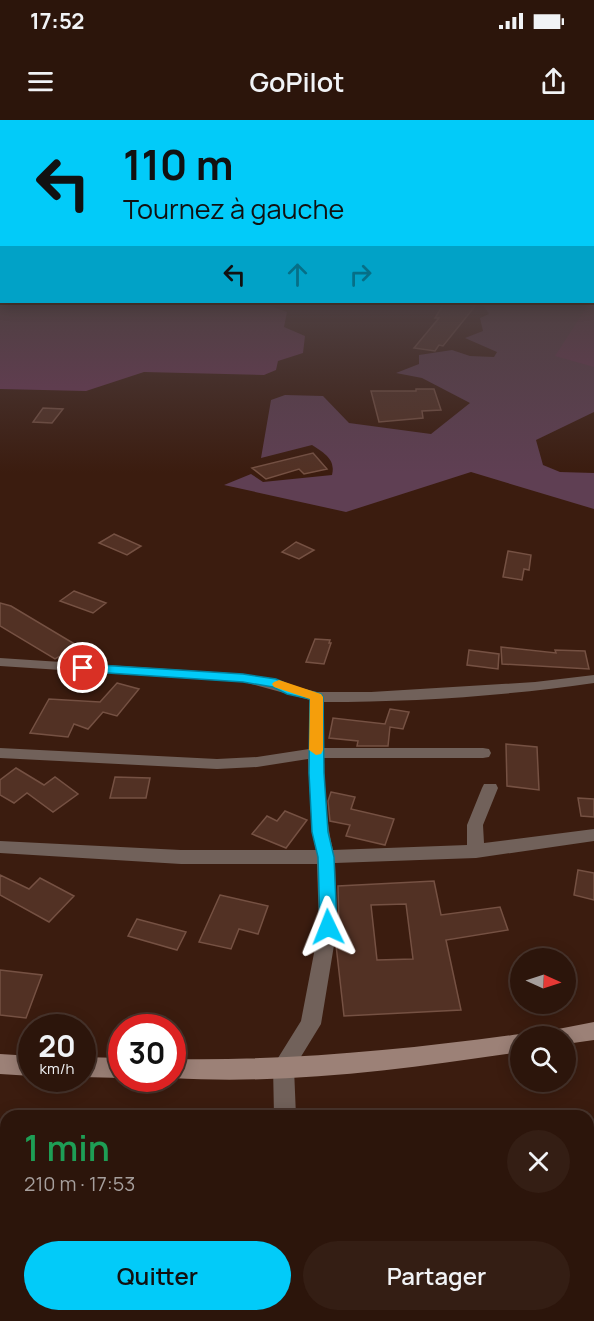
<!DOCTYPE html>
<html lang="fr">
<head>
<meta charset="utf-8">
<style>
	:root { --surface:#2c150b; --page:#341e14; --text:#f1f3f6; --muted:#a69f9d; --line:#48342c; --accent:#02cbf9 }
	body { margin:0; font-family:Manrope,sans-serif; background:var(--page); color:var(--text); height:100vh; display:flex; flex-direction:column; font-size:22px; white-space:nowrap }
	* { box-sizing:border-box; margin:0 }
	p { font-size:20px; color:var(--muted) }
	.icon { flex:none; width:33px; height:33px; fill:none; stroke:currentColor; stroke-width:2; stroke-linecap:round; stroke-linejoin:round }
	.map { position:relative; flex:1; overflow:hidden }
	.details { position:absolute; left:0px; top:990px; width:594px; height:212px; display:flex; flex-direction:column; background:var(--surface); border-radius:18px 18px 0 0; box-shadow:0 3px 15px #0003,0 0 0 2px var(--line) }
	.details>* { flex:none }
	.guide { position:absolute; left:0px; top:0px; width:594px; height:183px; box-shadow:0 3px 15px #0003,0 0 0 2px var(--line); background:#02cbf9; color:#111; overflow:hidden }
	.needle { width:39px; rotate:93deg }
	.buttons { position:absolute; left:510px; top:828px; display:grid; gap:12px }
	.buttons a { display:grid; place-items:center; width:66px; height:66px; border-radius:50%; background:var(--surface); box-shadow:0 3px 15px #0003,0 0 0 2px var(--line); font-size:30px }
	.speed { position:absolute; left:18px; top:894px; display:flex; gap:12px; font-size:30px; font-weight:700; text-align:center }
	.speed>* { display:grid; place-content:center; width:78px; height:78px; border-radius:50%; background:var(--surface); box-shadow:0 3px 15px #0003,0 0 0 2px var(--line); line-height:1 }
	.speed small { font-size:15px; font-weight:400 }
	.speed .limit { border:9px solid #d22; background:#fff; color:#111 }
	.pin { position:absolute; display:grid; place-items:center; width:51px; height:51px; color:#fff; margin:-26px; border:3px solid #fff; border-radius:50%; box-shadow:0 2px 6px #0007 }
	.me { position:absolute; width:66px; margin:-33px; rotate:358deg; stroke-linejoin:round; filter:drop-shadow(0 0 4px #0008) }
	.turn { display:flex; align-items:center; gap:21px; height:126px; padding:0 24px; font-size:27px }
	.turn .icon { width:78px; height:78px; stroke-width:2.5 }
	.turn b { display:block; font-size:42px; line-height:51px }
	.lanes { display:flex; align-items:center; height:57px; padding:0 24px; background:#0003; justify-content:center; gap:30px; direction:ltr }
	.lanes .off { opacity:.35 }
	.round { display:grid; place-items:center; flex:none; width:63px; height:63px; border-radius:32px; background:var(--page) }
	.head { display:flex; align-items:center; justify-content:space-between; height:102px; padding:0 24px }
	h1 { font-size:36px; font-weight:600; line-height:45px; color:#1e9e55 }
	.button { display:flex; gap:12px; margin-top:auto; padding:12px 24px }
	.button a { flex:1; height:69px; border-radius:36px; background:var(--accent); color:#111; font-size:24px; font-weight:600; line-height:69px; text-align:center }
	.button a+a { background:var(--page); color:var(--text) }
	.status { display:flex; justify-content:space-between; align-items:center; height:42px; padding:0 30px; background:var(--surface); direction:ltr }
	.status svg { height:16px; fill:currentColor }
	header { display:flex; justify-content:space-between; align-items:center; height:78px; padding:0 24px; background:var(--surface); font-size:27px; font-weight:600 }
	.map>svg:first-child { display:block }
	.green { fill:#5f3f53 }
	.forest { fill:#6f3a5c }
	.building { fill:#523124; stroke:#755143; stroke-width:1.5; fill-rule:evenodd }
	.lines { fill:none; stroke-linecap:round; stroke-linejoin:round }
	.minor { fill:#71615a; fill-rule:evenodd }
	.secondary { fill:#9c8177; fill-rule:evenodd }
	.route { fill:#02cbf9; stroke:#0184a2; stroke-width:1.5 }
	.slow { fill:#f59e0b }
</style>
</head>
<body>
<div class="status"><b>17:52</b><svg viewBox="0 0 49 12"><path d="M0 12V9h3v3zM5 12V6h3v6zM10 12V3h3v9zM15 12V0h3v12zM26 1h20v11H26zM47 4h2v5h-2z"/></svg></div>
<header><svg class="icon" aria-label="menu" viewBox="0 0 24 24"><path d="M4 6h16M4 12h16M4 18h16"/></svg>GoPilot<svg class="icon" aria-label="share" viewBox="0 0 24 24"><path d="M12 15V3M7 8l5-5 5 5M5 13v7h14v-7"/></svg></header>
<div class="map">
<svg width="594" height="1201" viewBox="0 0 594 1201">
	<rect width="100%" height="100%" fill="#3b1c0f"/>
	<path class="green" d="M483,185H594V292L536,320L543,345L560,352L594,353V389L471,352L346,392L224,365L251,354L263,362L332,355C336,339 324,333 312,325L261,338L271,280L285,275L323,276L349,303L431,314L470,283L422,258L396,253L419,244V235L452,230L470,236L494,237L497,232L465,218L483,211L480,198L489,194Z"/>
	<path class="forest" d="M0,185H268L287,192L284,207L305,216L303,233L278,241L276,250L264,255L144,252L86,271L0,269Z
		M588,185H594V247L555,236Z"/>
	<path class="building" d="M443,185H476L443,226L439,225L435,231L414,228L439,198H435Z
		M416,269H434L441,290L422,291L423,298L379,302L371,271H416Z
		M43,288L63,289L52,303L33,302Z
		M313,333L327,349L304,354L299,349L266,359L252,348Z
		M114,414L141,426L127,435L99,423Z
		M296,422L314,430L299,439L282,432Z
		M508,431L531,435L529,450L524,449L522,460L503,457Z
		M74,471L106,483L93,493L60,481Z
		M0,483L11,486L78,526L55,539L0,506Z
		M315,519L330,520L329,523H331L324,544L306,542Z
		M501,527L556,533L555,530L585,531L589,549L502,544Z
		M469,530L499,534L498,549L467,545Z
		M117,563L139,569L117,596L103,592L88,609L74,604L68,617L30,613L49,579L100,582Z
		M390,589L409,592L403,609L390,607L388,626H357L358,621L329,618L333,598L385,604Z
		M506,624L537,627L539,670L507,666Z
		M16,648L44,665L55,657L78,674L53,692L27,673L14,683L0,675V660Z
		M115,657L150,658L146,678H110Z
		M331,672L355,677L351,689L394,699L385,725L346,716L350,705L330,701L328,681Z
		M578,678L594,679V697L581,696Z
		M285,691L307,700L286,728L252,714L267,696L277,701Z
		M578,750L594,753V780L574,775Z
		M0,755L29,769L40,758L74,776L49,802L0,775Z
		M434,761L441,795L500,787L508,810L446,820L461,890L344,896L336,825L339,807L338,766ZM406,784L413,839L377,840L371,785Z
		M220,775L268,786L258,814L239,809L231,829L199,822Z
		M137,799L186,812L177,830L128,816Z
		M0,850L42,855L26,898L0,895Z"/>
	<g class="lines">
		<path class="minor" d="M0,538L244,554L317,572H371L535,562L594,555V563C505,576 414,582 324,582V628H483L489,629L491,633L489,637L483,638H324C324,669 326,701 333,730L467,725V705L482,668L484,664H496L498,668L483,705L484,723L594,709V721L476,738L335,743L337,807L321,904L294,948L296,996H274L273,946L301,901L319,807L317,744H181L0,733V721L181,730H316L312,712L308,639L257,647L217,649L0,638V628L217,639L257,637L309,629L310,580L244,562L0,546Z
			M297,1196H322L323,1201H297Z"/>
		<path class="secondary" d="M594,902V920L566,924V916H550L553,910Z
			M520,914L527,916H520V932C405,949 288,965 172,958V939C289,941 404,930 520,914Z
			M0,934L32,936V956L0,954Z
			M82,937L122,938V958L82,957Z"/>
	</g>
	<linearGradient id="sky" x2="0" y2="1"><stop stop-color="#200f08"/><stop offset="0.52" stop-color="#4f4042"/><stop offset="1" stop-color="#4f4042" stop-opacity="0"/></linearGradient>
	<rect width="594" height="353" fill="url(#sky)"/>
	<path class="route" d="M83,544L243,554L276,559L296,568L321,574L323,577L324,653L328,712L334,737L337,807L334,812L328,814L322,812L320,807L318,737L312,712L309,653L310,579L287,574L273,567L243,562L78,551L76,548Z"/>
	<path class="slow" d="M279,560L321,574L323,577V630L321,634L316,635L309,630L310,579L274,567L272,564L274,562Z"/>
</svg>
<div class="buttons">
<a><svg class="needle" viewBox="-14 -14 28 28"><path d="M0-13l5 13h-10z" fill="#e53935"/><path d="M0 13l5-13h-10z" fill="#a69f9d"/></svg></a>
<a><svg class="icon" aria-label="search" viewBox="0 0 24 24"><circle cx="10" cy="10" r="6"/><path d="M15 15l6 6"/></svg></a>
</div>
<div class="speed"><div>20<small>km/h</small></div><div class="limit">30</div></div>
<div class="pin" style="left:83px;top:548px;background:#d93025"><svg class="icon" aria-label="arrive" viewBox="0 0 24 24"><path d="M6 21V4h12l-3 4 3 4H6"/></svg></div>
<svg class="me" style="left:328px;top:807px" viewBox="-20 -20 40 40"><path d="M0-17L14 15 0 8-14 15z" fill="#02cbf9" stroke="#fff" stroke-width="4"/></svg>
<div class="guide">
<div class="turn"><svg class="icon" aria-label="left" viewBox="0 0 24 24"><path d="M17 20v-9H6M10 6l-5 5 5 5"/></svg><div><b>110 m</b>Tournez à gauche</div></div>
<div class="lanes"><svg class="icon" aria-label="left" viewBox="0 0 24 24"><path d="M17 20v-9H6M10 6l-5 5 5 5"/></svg><svg class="icon off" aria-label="ahead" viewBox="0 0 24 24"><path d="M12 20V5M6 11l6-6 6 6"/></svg><svg class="icon off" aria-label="right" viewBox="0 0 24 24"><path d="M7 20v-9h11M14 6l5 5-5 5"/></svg></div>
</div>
<section class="details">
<div class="head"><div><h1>1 min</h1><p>210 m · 17:53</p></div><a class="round"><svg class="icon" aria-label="close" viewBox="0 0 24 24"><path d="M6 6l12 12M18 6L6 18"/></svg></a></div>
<div class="button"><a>Quitter</a><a>Partager</a></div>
</section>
</div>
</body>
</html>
